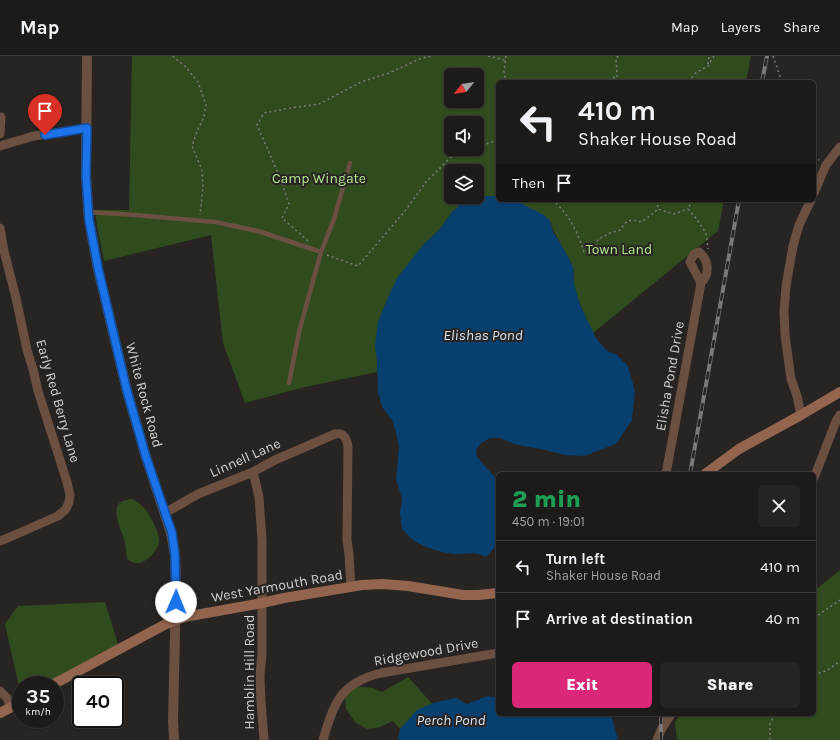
<!DOCTYPE html>
<html lang="en">
<head>
<meta charset="utf-8">
<style>
	:root { --surface:#1d1b1a; --page:#252423; --text:#f1f3f6; --muted:#a0a1a2; --line:#3b3939; --accent:#db2777 }
	body { margin:0; font-family:Karla,sans-serif; background:var(--page); color:var(--text); height:100vh; display:flex; flex-direction:column; font-size:15px; white-space:nowrap }
	* { box-sizing:border-box; margin:0 }
	p { font-size:13px; color:var(--muted) }
	.icon { flex:none; width:22px; height:22px; fill:none; stroke:currentColor; stroke-width:2; stroke-linecap:round; stroke-linejoin:round }
	.map { position:relative; flex:1; overflow:hidden }
	.side { position:absolute; left:496px; top:416px; width:320px; height:244px; display:flex; flex-direction:column; background:var(--surface); border-radius:6px; box-shadow:0 1px 3px #0004,0 0 0 1px var(--line) }
	.side>* { flex:none }
	.top-card { position:absolute; left:496px; top:24px; width:320px; height:122px; border-radius:6px; box-shadow:0 1px 3px #0004,0 0 0 1px var(--line); background:#1d1b1a; color:var(--text); overflow:hidden }
	.needle { width:26px; rotate:240deg }
	.buttons { position:absolute; left:444px; top:12px; display:grid; gap:8px }
	.buttons a { display:grid; place-items:center; width:40px; height:40px; border-radius:6px; background:var(--surface); box-shadow:0 1px 3px #0004,0 0 0 1px var(--line); font-size:20px }
	.speed { position:absolute; left:12px; top:620px; display:flex; gap:8px; font-size:20px; font-weight:700; text-align:center }
	.speed>* { display:grid; place-content:center; width:52px; height:52px; border-radius:50%; background:var(--surface); box-shadow:0 1px 3px #0004,0 0 0 1px var(--line); line-height:1 }
	.speed small { font-size:10px; font-weight:400 }
	.speed .limit { border:2px solid #111; border-radius:6px; background:#fff; color:#111 }
	.pin { position:absolute; display:grid; place-items:center; width:34px; height:34px; color:#fff; margin:-41px -17px; border-radius:50% 50% 50% 0; rotate:-45deg; box-shadow:0 0 4px #0007 }
	.pin .icon { rotate:45deg }
	.me { position:absolute; width:44px; margin:-22px; rotate:1deg; stroke-linejoin:round; filter:drop-shadow(0 0 3px #0008) }
	.turn { display:flex; align-items:center; gap:14px; height:84px; padding:0 16px; font-size:18px }
	.turn .icon { width:52px; height:52px; stroke-width:2.5 }
	.turn b { display:block; font-size:28px; line-height:34px }
	.then { display:flex; align-items:center; height:38px; padding:0 16px; background:#0003; gap:8px; font-size:15px }
	.round { display:grid; place-items:center; flex:none; width:42px; height:42px; border-radius:6px; background:var(--page) }
	.headline { display:flex; align-items:center; justify-content:space-between; height:68px; padding:0 16px }
	h1 { font-size:24px; font-weight:800; line-height:30px; color:#1e9e55 }
	.button { display:flex; gap:8px; margin-top:auto; padding:8px 16px }
	.button a { flex:1; height:46px; border-radius:6px; background:var(--accent); color:#fff; font-size:16px; font-weight:800; line-height:46px; text-align:center }
	.button a+a { background:var(--page); color:var(--text) }
	ul { padding:0; list-style:none }
	li { display:flex; align-items:center; gap:12px; height:52px; padding:0 16px; border-top:1px solid var(--line) }
	li div { flex:1 }
	li b { display:block; font-size:15px }
	li em { font-style:normal }
	header { display:flex; align-items:center; gap:24px; box-sizing:border-box; height:56px; padding:0 20px; background:var(--surface); border-bottom:1px solid var(--line) }
	header strong { font-size:19px }
	nav { display:flex; gap:22px; margin-inline-start:auto; font-size:14px }
	.map>svg:first-child { display:block }
	.green { fill:#304b1e; fill-rule:evenodd }
	.water { fill:#073f6f }
	.lines { fill:none; stroke-linecap:round; stroke-linejoin:round }
	.path { stroke:#7f7c7b; stroke-width:1.5; stroke-dasharray:2 3; stroke-linecap:butt }
	.service { stroke:#6b4f41; stroke-width:4.5 }
	.minor { stroke:#6b4f41; stroke-width:9 }
	.tertiary { stroke:#6b4f41; stroke-width:10 }
	.secondary { stroke:#93654f; stroke-width:10 }
	.rail-casing { stroke:#7c7a78; stroke-width:4 }
	.rail { stroke:#272422; stroke-width:2.5; stroke-dasharray:8; stroke-linecap:butt }
	.route-casing { stroke:#114b97; stroke-width:10 }
	.route { stroke:#1a73e8; stroke-width:7 }
	.labels { text-anchor:middle; dominant-baseline:central; stroke-width:4; stroke-linejoin:round; paint-order:stroke }
	.park-label { font-size:14px; fill:#b0e78f; stroke:#272422 }
	.street-label { font-size:14px; fill:#d2d0cf; stroke:#272422 }
	.water-label { font-size:15px; font-style:italic; fill:#d6e4f4; stroke:#272422 }
</style>
</head>
<body>
<header>
<strong>Map</strong>
<nav><a>Map</a><a>Layers</a><a>Share</a></nav>
</header>
<div class="map">
<svg width="840" height="684" viewBox="0 0 840 684">
	<rect width="100%" height="100%" fill="#272422"/>
	<path class="green" d="M132,0H751L746,26H498V140H486L467,143L452,156L440,173L423,189L377,305V316L305,331L245,347L223,287L211,179L104,205L97,170L95,154H129ZM451,19H477V45H451ZM451,67H477V93H451ZM451,115H477V141H451Z
		M514,144H724L718,175L593,277C586,261 577,245 574,228C573,222 575,215 572,209C565,194 555,181 550,165Z
		M132,443C135,445 138,446 140,448C148,454 159,475 159,484C159,494 146,508 136,507C133,507 129,504 127,503C126,497 126,492 125,487C123,477 112,458 118,449C121,444 126,444 132,443Z
		M840,514V684H677L675,666L681,658H814V535Z
		M105,546L118,588L42,629H21V640L5,568L18,550Z
		M408,621L447,664L401,672L400,673L393,665L380,671L367,673L355,666L346,653L345,639L353,630L373,632L382,636Z"/>
	<path class="water" d="M486,140H498V144H514L544,159L550,165L553,176L562,190L573,211L574,228L580,249L596,282L607,295L617,299L628,310L635,335L632,364L616,388L584,400L565,399L545,394L514,388L500,382H490L480,388L476,394L477,401L498,425V488L486,501C475,494 463,499 452,498C440,496 423,491 413,484C409,481 405,476 402,473L400,457L402,443L396,423L399,391L396,376L392,364L382,351L378,336L377,305L375,290L378,266L386,246L397,222L423,189L440,173L452,156L467,143Z
		M488,640L498,642V658H611L618,684H398L400,673L417,654L436,646L456,642L467,648Z"/>
	<g class="lines">
		<path class="path" d="M173,0L174,2L184,9L198,26L206,49L204,61L197,75L192,90L202,114L203,131L200,159
			M488,0L505,4
			M506,0L504,15L506,26
			M618,0L616,2L617,20L620,26
			M773,0L782,26
			M708,8L709,0
			M604,26L617,20
			M689,26L694,18L708,10L714,0
			M477,91L498,84
			M814,101L819,104
			M552,144C568,156 578,177 584,196L596,190L598,183L610,177L620,174L627,165L633,164L641,166L650,160L658,153
			M657,144L658,153L674,158L688,153
			M692,144L688,153L695,161L706,177L708,193
			M308,185L282,162L289,148L281,124L257,69L264,57L291,52L319,48L361,26L389,17L422,2L433,0
			M327,199L358,210L405,155L426,126L452,100L471,93
			M814,562L840,544
			M814,619L828,614L840,605
			M770,684V668L775,658"/>
		<path class="service" d="M88,156L135,159L215,166L258,175L321,196
			M289,327L299,276L321,196L334,163L350,107"/>
		<path class="minor" d="M0,78L1,61
			M0,90L34,80L87,72
			M814,137L826,109L840,91
			M0,172L4,195L16,242L27,294L33,313L38,335L59,401L67,426L70,439L69,446L66,453L58,460L10,481L0,485
			M801,359L797,340L791,323L785,279L784,255L786,230L793,190L799,169L811,144
			M253,416L259,441L262,484V597L260,620L261,645L264,684
			M666,418L701,227C710,218 709,204 699,196C694,197 692,201 690,206L701,227
			M814,422L836,365L840,359
			M165,457L198,438L253,416L275,404L335,378C344,376 347,383 348,391L347,484L349,498L351,531
			M0,635L7,642L11,651
			M323,684C334,647 340,627 381,617L498,597
			M657,684L661,674L671,658"/>
		<path class="tertiary" d="M87,0L86,120L89,164L98,213L122,314L127,335L146,401L171,477L175,499L176,535L173,664L174,684"/>
		<path class="secondary" d="M705,418L739,393L801,359L840,336
			M52,629L166,568L179,563L190,560L262,547L284,542L362,529L383,528L408,530L463,539H478L498,537
			M0,657L21,646"/>
		<g class="rail-casing">
			<path id="rail" d="M762,26L767,0
				M690,418L739,144
				M661,684V658"/>
		</g>
		<use href="#rail" class="rail"/>
	</g>
	<g class="lines">
		<g class="route-casing">
			<path id="route" d="M45,79L87,72L86,120L89,164L98,212L122,314L127,335L146,401L172,477L175,499L176,546"/>
		</g>
		<use href="#route" class="route"/>
	</g>
	<g class="labels">
		<g class="park-label">
			<text x="319" y="122">Camp Wingate</text>
			<text x="619" y="193">Town Land</text>
		</g>
		<g class="street-label">
			<text transform="translate(670 320) rotate(-80)">Elisha Pond Drive</text>
			<text transform="translate(144 339) rotate(75)">White Rock Road</text>
			<text transform="translate(58 345) rotate(74)">Early Red Berry Lane</text>
			<text transform="translate(245 402) rotate(-24)">Linnell Lane</text>
			<text transform="translate(277 530) rotate(-10)">West Yarmouth Road</text>
			<text transform="translate(426 596) rotate(-10)">Ridgewood Drive</text>
			<text transform="translate(249 616) rotate(-90)">Hamblin Hill Road</text>
		</g>
		<g class="water-label">
			<text x="483" y="279">Elishas Pond</text>
			<text x="451" y="664">Perch Pond</text>
		</g>
	</g>
</svg>
<div class="buttons">
<a><svg class="needle" viewBox="-14 -14 28 28"><path d="M0-13l5 13h-10z" fill="#e53935"/><path d="M0 13l5-13h-10z" fill="#a0a1a2"/></svg></a>
<a><svg class="icon" aria-label="sound" viewBox="0 0 24 24"><path d="M4 9h4l5-4v14l-5-4H4zM17 9q2 3 0 6"/></svg></a>
<a><svg class="icon" aria-label="layers" viewBox="0 0 24 24"><path d="M12 4l9 5-9 5-9-5zM3 14l9 5 9-5"/></svg></a>
</div>
<div class="speed"><div>35<small>km/h</small></div><div class="limit">40</div></div>
<div class="pin" style="left:45px;top:79px;background:#d93025"><svg class="icon" aria-label="arrive" viewBox="0 0 24 24"><path d="M6 21V4h12l-3 4 3 4H6"/></svg></div>
<svg class="me" style="left:176px;top:546px" viewBox="-20 -20 40 40"><circle r="19" fill="#fff"/><path d="M0-13L10 11 0 6-10 11z" fill="#1a73e8"/></svg>
<div class="top-card">
<div class="turn"><svg class="icon" aria-label="left" viewBox="0 0 24 24"><path d="M17 20v-9H6M10 6l-5 5 5 5"/></svg><div><b>410 m</b>Shaker House Road</div></div>
<div class="then">Then<svg class="icon" aria-label="arrive" viewBox="0 0 24 24"><path d="M6 21V4h12l-3 4 3 4H6"/></svg></div>
</div>
<section class="side">
<div class="headline"><div><h1>2 min</h1><p>450 m · 19:01</p></div><a class="round"><svg class="icon" aria-label="close" viewBox="0 0 24 24"><path d="M6 6l12 12M18 6L6 18"/></svg></a></div>
<ul>
<li><svg class="icon" aria-label="left" viewBox="0 0 24 24"><path d="M17 20v-9H6M10 6l-5 5 5 5"/></svg><div><b>Turn left</b><p>Shaker House Road</p></div><em>410 m</em></li>
<li><svg class="icon" aria-label="arrive" viewBox="0 0 24 24"><path d="M6 21V4h12l-3 4 3 4H6"/></svg><div><b>Arrive at destination</b></div><em>40 m</em></li>
</ul>
<div class="button"><a>Exit</a><a>Share</a></div>
</section>
</div>
</body>
</html>
